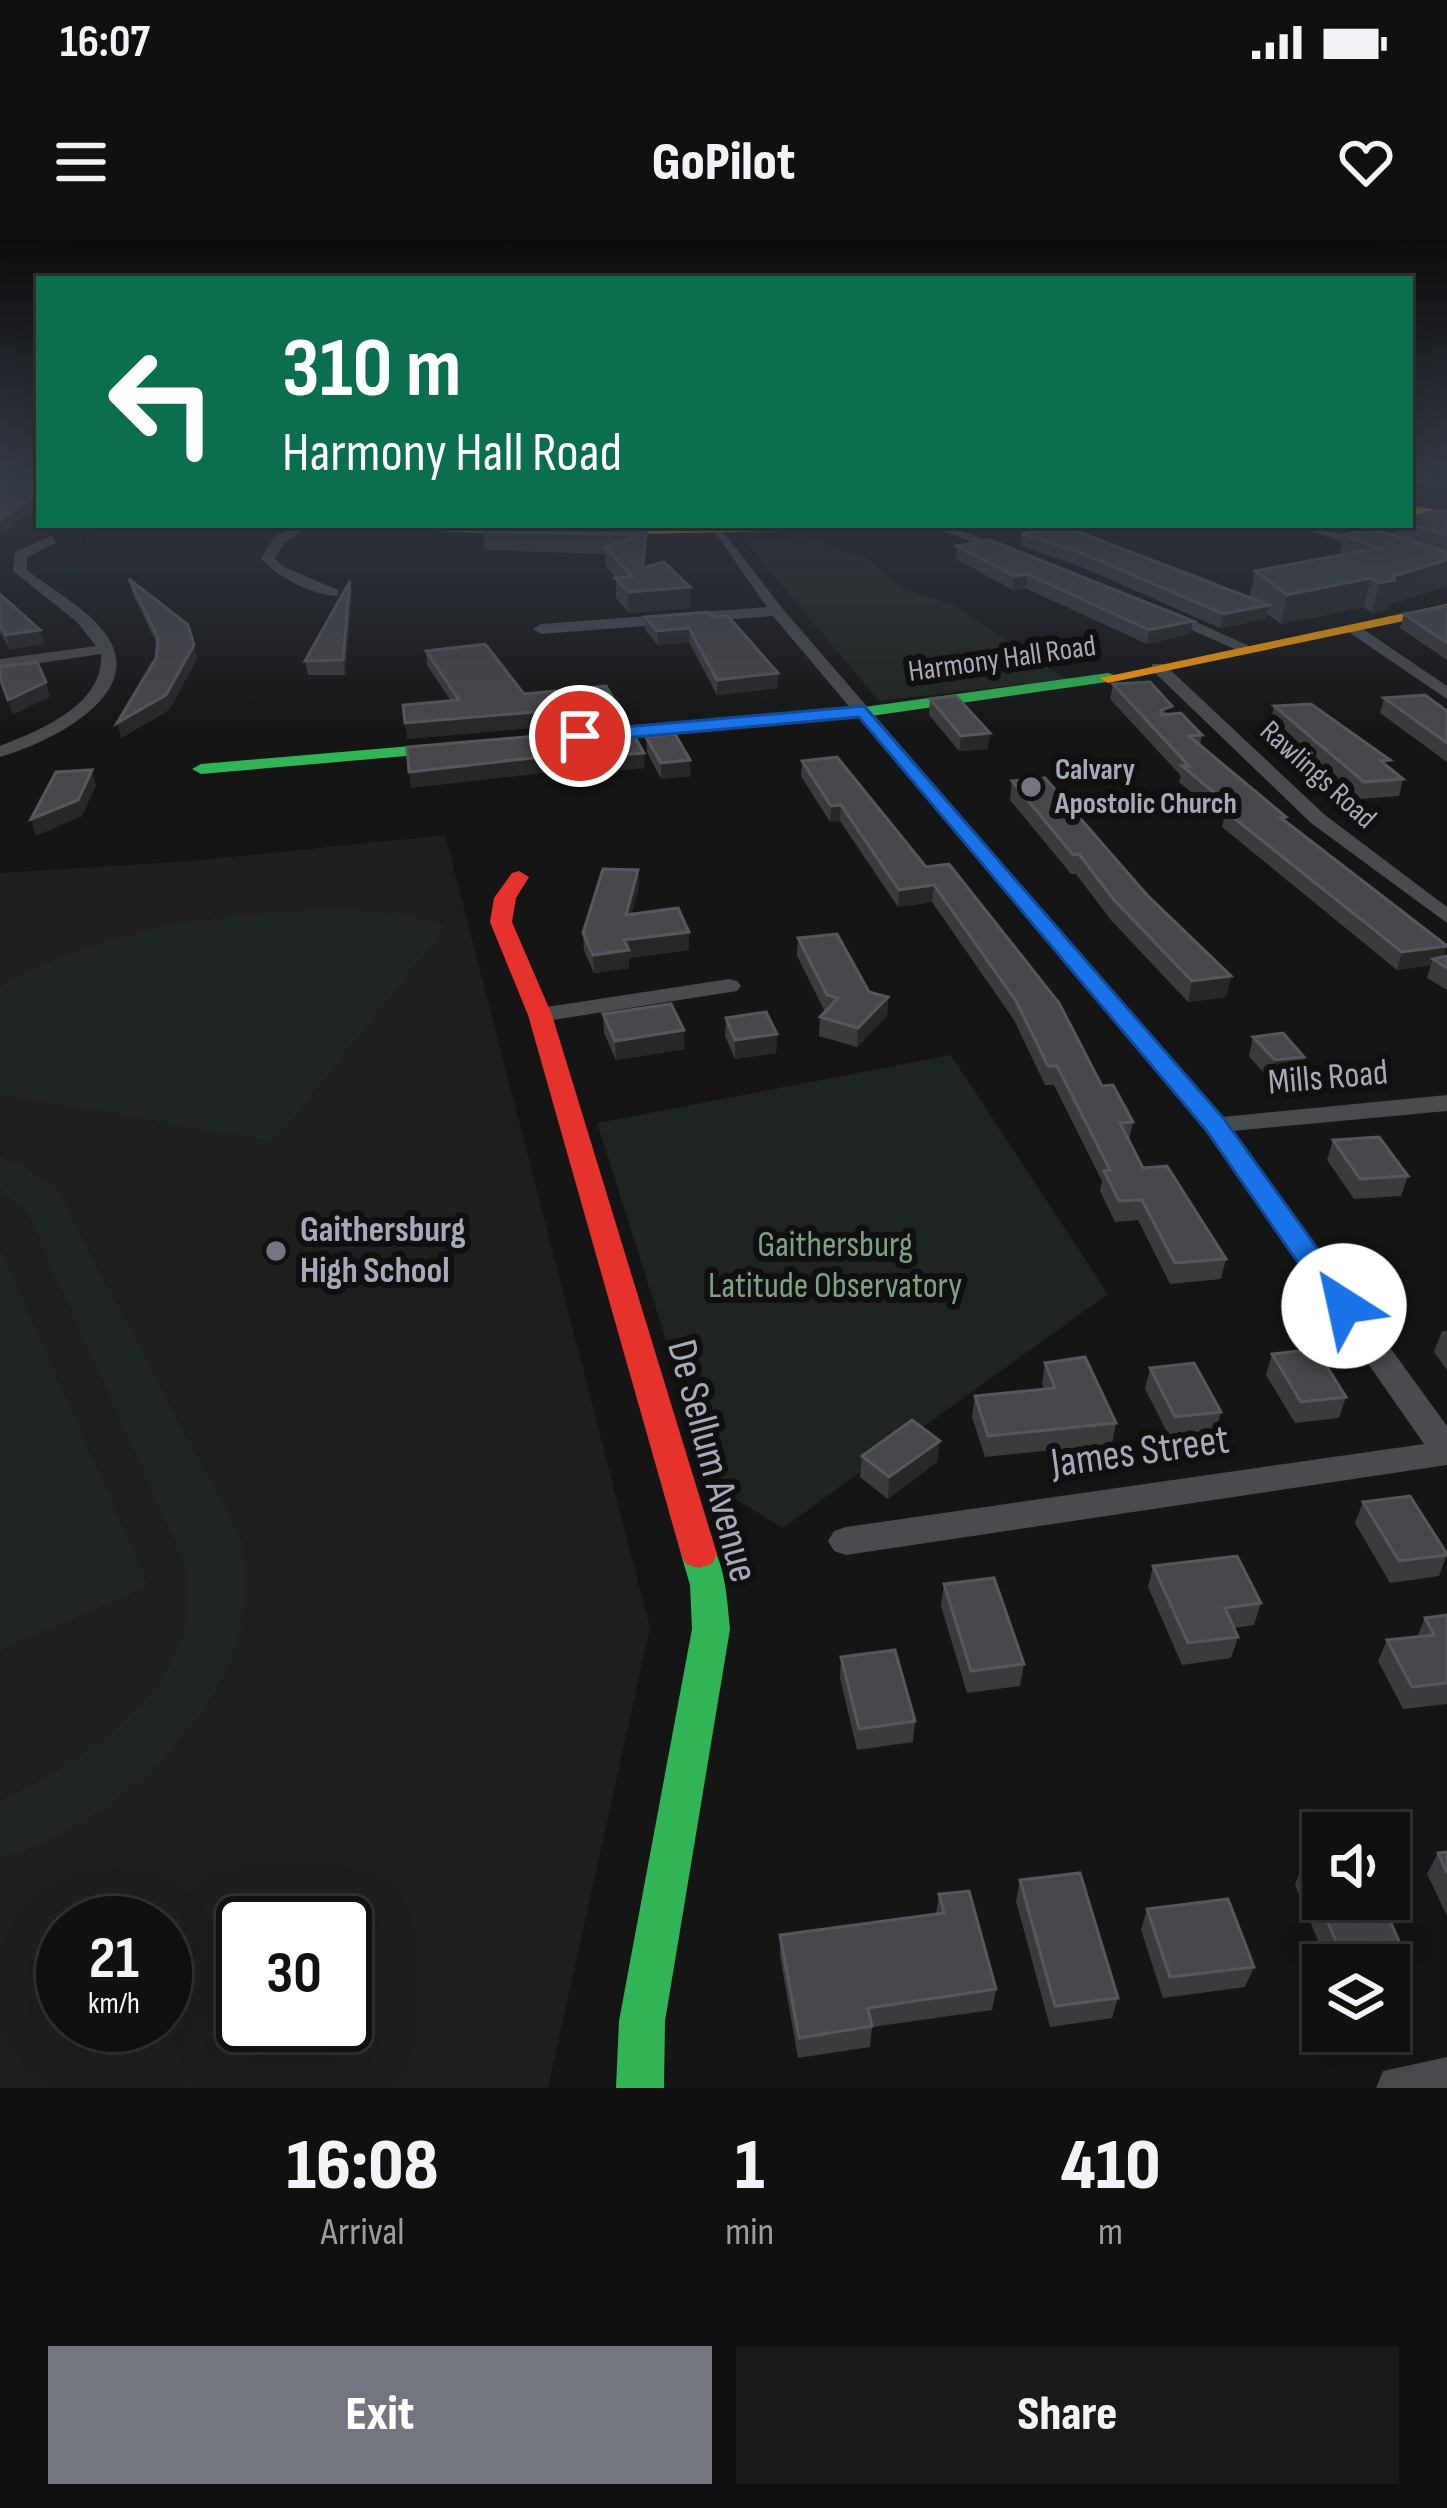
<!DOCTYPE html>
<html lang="en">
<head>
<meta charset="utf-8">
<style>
	:root { --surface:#101010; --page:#191919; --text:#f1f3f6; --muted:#9c9d9f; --line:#303030; --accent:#73767e }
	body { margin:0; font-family:"Sofia Sans Condensed",sans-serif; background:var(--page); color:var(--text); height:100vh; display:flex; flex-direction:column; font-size:45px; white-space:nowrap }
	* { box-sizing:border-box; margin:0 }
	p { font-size:39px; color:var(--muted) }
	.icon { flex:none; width:66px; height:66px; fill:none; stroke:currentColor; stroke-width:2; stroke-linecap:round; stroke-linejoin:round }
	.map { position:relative; height:1848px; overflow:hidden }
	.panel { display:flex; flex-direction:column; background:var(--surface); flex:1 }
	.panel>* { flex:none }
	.banner { position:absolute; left:36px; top:36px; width:1377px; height:252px; border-radius:0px; box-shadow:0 12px 48px #0002,0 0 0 3px var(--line); background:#0b6e4f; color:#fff; overflow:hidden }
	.tools { position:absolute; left:1302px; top:1572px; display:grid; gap:24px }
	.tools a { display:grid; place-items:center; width:108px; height:108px; border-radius:0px; background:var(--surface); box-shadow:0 12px 48px #0002,0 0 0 3px var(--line); font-size:60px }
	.speed { position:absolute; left:36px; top:1656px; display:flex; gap:24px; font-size:60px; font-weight:700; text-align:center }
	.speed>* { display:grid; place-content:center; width:156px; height:156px; border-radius:50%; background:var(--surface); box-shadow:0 12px 48px #0002,0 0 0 3px var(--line); line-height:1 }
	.speed small { font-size:30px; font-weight:400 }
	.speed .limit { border:6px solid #111; border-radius:18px; background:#fff; color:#111 }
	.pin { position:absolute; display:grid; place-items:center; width:102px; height:102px; color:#fff; margin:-51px; border:6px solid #fff; border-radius:50%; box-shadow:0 3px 12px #0007 }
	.me { position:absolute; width:132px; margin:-66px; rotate:325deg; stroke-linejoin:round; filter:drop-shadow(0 0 9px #0008) }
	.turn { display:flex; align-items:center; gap:42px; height:252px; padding:0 48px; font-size:54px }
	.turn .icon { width:156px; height:156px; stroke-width:2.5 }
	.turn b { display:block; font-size:84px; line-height:102px }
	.eta { display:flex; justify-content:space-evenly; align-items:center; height:204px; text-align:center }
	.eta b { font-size:72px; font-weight:800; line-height:84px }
	.cta { display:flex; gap:24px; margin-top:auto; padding:24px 48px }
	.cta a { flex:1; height:138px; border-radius:0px; background:var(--accent); color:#fff; font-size:48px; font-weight:800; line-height:138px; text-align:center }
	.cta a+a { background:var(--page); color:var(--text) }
	.status { display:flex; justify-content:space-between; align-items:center; height:84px; padding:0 60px; background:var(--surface); direction:ltr }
	.status svg { height:33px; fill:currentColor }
	header { display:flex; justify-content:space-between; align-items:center; height:156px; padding:0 48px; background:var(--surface); font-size:54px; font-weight:800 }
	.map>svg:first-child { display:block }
	.built { fill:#1f1f21; fill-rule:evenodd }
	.green { fill:#1e241f }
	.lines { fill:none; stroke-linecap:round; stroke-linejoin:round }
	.street { fill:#4a4b4e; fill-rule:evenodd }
	.fast { fill:#30b455; fill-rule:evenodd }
	.slow { fill:#ff9f0a; fill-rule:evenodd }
	.jam { fill:#e5322d; fill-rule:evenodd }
	.wall { fill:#3b3b3e }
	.shaded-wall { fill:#272728 }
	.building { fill:#47474b; stroke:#56575c; stroke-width:3 }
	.route { fill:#1a73e8; stroke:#114b97; stroke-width:3 }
	.poi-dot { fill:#73767e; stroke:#101011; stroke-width:4.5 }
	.labels { text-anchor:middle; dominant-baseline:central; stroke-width:12; stroke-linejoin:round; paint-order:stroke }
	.far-street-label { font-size:30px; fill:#a6aab6; stroke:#101011 }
	.far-poi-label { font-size:30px; font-weight:bold; fill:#a6aab6; stroke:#101011; text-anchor:start }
	.street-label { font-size:36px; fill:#a6aab6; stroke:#101011 }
	.poi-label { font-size:36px; font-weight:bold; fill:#a6aab6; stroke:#101011; text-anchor:start }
	.park-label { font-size:36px; fill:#7da182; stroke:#101011 }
	.near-street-label { font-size:42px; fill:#a6aab6; stroke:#101011 }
</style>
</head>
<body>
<div class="status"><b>16:07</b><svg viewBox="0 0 49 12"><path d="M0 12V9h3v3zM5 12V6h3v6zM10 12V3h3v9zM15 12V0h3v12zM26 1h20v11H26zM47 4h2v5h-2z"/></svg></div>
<header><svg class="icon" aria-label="menu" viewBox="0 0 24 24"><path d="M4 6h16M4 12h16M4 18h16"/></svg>GoPilot<svg class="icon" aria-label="heart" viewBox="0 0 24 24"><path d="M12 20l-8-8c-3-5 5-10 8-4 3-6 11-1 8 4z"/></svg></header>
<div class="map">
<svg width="1447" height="1848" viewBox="0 0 1447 1848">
	<rect width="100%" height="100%" fill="#151515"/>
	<path class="built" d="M445,595L650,1388L548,1848H0V633L192,621ZM63,1683H165V1785H63ZM243,1683H345V1785H243Z"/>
	<path class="green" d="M812,297L868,319L904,349L953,365L1066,439L879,461L745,301Z
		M339,670L403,673L448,685L274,902L0,854V747C99,687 225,672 339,670Z
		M951,815L1108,1054L783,1288L712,1245L597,883Z
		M0,917L26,926L58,952L243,1304C245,1341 248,1380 233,1415C193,1509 98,1591 0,1619V1560C76,1524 174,1465 187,1374C189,1359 186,1342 186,1327L27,972L0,949Z
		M0,1008L149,1346L0,1411Z"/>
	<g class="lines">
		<path class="street" d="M1410,235L1447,240V248L1410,241Z
			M296,285H311L284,303L275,318L284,327L338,350V356C312,355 278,338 261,318L274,297Z
			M926,285H945L1020,312L1008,315Z
			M1294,285H1313L1383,309L1371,312Z
			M719,286L782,368L1222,877L1447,855V871L1233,891L1447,1186V1225L846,1315L834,1311L828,1301L834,1291L846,1287L1424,1204L1206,891L773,376L541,394L533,389L541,384L767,367L713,290Z
			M51,296L56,303L27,317V330C53,351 88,368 107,396C148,456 46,504 0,517V506C40,490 104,465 101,414L0,429V419L96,406L77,382L13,331L15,312Z
			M1155,368H1165L1258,410L1244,413L1155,374Z
			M1347,385H1357L1447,446V459L1347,391Z
			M1152,424H1164L1325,575L1447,667V683L1311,583L1152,430Z
			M729,739L737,741L741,746L737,751L540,782L528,775L540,768Z
			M1447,1817V1848H1376L1383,1831Z"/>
		<path class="fast" d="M0,238L39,243V251L0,246Z
			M378,285H482L541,291L535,295L384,289Z
			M1108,433L1114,435V441L864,477L581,501L572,496L581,491L864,467Z
			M457,502L466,507L463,511L201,534L192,529L201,524Z
			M699,1300L712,1304C726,1331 727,1359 730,1389L665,1781L664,1848H616L619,1781L692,1389L690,1345L681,1314L686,1304Z"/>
		<path class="slow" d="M1410,265L1447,272V280L1410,273Z
			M692,285H879L873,289L593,295L587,291L593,287Z
			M1447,364V372L1108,443L1100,438Z"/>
		<path class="jam" d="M519,631L529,637L516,658L512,682L552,775L717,1314L712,1324L699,1328L686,1324L681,1314L528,775L490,682L494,658L512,633Z"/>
	</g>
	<path class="wall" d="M1447,272V346L1390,364L1388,369L1372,373L1364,367L1281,384L1267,374L1266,379L1220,388L1082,327L1021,306L1022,294L1249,358L1255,331L1339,315L1344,295L1395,296L1397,285H1410Z
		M647,285L645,328L690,347V368L629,373L616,358V337L606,327L605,314L485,310L483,291Z
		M957,306L1190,394L1147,404L1025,348L1013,350L956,319Z
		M129,339L197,419L169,470L121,498L156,418L157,404L132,352Z
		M350,341L352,354L345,435H308L305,421Z
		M0,354L40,390L44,404L10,409L0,393Z
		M1447,366V420L1400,388L1404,374Z
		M645,377H713L778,433V448L717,455L689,402L658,405L645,390Z
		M426,411L524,454L618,480L407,499L451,461L427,425Z
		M1113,444L1170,474L1202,495L1200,506L1443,717L1447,716V750L1427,738L1431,725L1397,730L1222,587L1224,579L1179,542L1181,536L1110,459Z
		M1384,458L1447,471V522L1380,473Z
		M930,459L988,509L959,511L929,475Z
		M1274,466L1388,527L1403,539L1399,556L1360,559L1271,482Z
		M646,497L691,536L661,539L647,512Z
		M837,517L1133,882L1129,901L1143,928L1226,1019L1221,1039L1170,1044L1138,980L1115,982L1100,951L1102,941L1054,845H1045L1014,780L932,662L898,667L840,581L830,582L801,536L802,521Z
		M1012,541L1147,655L1231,736L1226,757L1188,762L1110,679L1076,634H1071L1010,560Z
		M638,630L639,647L631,674L689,692V710L629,718V728L594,733L584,711L583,693Z
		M798,698L869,752L888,757L887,776L857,807L819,796L820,777L825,772L797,716Z
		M603,774L685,809L616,820L604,793Z
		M726,778L777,794L776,813L735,819L725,796Z
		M1253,797L1299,836L1270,840L1249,816Z
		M1333,900L1408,936L1401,956L1354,959L1327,920Z
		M1442,1091H1447V1130L1434,1112Z
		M1272,1114L1346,1157L1339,1178L1295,1183L1266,1135Z
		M1045,1123L1116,1183L1112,1204L985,1217L972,1177L975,1156L1044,1149L1042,1144Z
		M1150,1128L1221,1172L1215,1193L1170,1198L1145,1149Z
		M862,1216L937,1222L888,1259L860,1237Z
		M1363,1262L1447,1314L1439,1336L1390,1343L1355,1283Z
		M1153,1326L1261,1363L1254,1385L1234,1388L1238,1397L1231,1418L1182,1425L1148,1347Z
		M944,1344L1024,1424L1020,1446L967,1453L941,1366Z
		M1447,1375V1464L1403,1469L1378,1421L1387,1400L1417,1397L1425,1378Z
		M841,1417L915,1481L913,1502L857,1510L840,1438Z
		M1447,1612V1676L1427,1634L1438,1613Z
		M1303,1623L1409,1723L1398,1743L1389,1744V1725H1328L1295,1645Z
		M1020,1640L1118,1758L1112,1778L1050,1787L1016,1661Z
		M939,1654L996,1749L992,1770L872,1787L870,1807L798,1818L780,1716V1695L936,1674Z
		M1147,1669L1254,1727L1245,1747L1163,1758L1141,1690Z"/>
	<path class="shaded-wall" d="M32,256L35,268L0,295V280Z
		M647,285L648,300L642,349V328Z
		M1447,320V346L1390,364L1388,369L1372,373L1379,343L1394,336Z
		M1027,334L1025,348L1013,350L1014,336Z
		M1371,338L1364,367L1281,384L1287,355Z
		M350,341L352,354L345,435L343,420Z
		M690,347V368L629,373L628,352Z
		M1269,365L1266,379L1220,388L1223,374Z
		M1193,381L1190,394L1147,404L1149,390Z
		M689,388V402L658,405L657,391Z
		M40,390L44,404L10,409L6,395Z
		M194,405L197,419L169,470L121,498L117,483Z
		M778,433V448L717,455V440Z
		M46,442L50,457L13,475L8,460Z
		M617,465L618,480L407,499L405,483Z
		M990,493L988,509L959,511L961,496Z
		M603,510L604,526L411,548L409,532Z
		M644,513L645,528L607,532L606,516Z
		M690,520L691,536L661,539V523Z
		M92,530L96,546L82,576L36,596L31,579Z
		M841,565L840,581L830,582L831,566Z
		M638,630L639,647L626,693V675Z
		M934,645L932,662L898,667L899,650Z
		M689,692V710L629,718V728L594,733L593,715L624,700Z
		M1447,706L1441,724L1433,719L1431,725L1397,730L1402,712Z
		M1231,736L1226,757L1188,762L1192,741Z
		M888,757L887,776L857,807L858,788Z
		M684,790L685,809L616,820L615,801Z
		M777,794L776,813L735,819V800Z
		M1304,817L1299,836L1270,840L1275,820Z
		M940,1201L937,1222L888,1259L889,1237Z"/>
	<path class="building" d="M0,241L15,243L32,256L0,280Z
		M1436,271L1447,272V296L1410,284V278Z
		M484,285H647L642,328L664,322L690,347L628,352L615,338L632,336L605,307L640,295L483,291Z
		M1063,286L1269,365L1223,374L1084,314L1022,294Z
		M1371,288L1447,312V320L1394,336L1395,340L1379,343L1371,338L1287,355L1255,331L1378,308L1344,295Z
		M990,300L1193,381L1149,390L1027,334L1014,336L957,306Z
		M129,339L188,385L194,405L166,455L117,483L156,418L158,398Z
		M350,341L343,420L305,421Z
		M0,354L40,390L6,395L0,386Z
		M1447,366V403L1404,374Z
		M708,372L713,377L728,376L778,433L717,440L689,388L657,391L645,377Z
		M485,404L524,454L606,446L617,465L405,483L403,465L459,460L426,411Z
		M37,422L46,442L8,460L0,438V427Z
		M1150,442L1172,466L1161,470L1162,475L1181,473L1202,495L1189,496L1286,577L1281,578L1447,706L1402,712L1225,571L1234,569L1182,526H1189L1113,444Z
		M1425,455L1447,471V503L1384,458Z
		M956,456L990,493L961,496L930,459Z
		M1311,464L1390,520L1381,521L1403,539L1364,542L1274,466Z
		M630,488L644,513L606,516L603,510L409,532L407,507Z
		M675,494L690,520L661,523L646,497Z
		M837,517L926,627L949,624L1059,763L1102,846L1113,845L1133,882L1120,883L1143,928L1167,926L1226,1019L1175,1023L1142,960L1119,961L1104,931L1110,930L1057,826H1048L1016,761L934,645L899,650L841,565L831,566L802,521Z
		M92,530L78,560L31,579L56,532Z
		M1045,538L1147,655L1231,736L1192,741L1114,660L1079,614L1073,615L1012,541Z
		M603,629L638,630L626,675L678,668L689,692L624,700L629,710L593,715L583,693Z
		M837,694L869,752L888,757L858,788L820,777L838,758L827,755L798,698Z
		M1447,716V728L1433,719Z
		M671,764L684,790L615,801L603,774Z
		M766,772L777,794L735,800L726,778Z
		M1283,793L1304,817L1275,820L1253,797Z
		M1379,897L1408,936L1360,939L1333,900Z
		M1316,1109L1346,1157L1301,1162L1272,1114Z
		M1085,1117L1116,1183L988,1196L975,1156L1055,1148L1045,1123Z
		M1194,1123L1221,1172L1175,1177L1150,1128Z
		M912,1180L940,1201L889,1237L862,1216Z
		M1410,1256L1447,1314V1315L1399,1321L1363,1262Z
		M1237,1316L1261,1363L1225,1368L1238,1397L1188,1403L1153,1326Z
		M994,1338L1024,1424L971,1431L944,1344Z
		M1447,1375V1443L1412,1447L1387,1400L1434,1395L1425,1378Z
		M895,1410L915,1481L859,1489L841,1417Z
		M1447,1612V1633L1438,1613Z
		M1323,1621V1659H1380L1409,1723L1389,1725H1346L1303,1623Z
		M1080,1633L1118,1758L1055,1766L1020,1640Z
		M969,1651L996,1749L868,1768L872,1786L799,1798L780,1695L944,1673L939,1654Z
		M1228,1659L1254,1727L1170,1737L1147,1669Z"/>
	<linearGradient id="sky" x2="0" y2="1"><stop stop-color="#0c0c0c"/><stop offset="0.48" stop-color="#353b46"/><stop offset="1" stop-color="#353b46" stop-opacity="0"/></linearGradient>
	<rect width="1447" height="493" fill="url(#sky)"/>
	<path class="route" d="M864,466L1224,879L1354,1059L1359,1066L1354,1073H1333L1206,890L859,477L580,502L571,496L580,491Z"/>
	<g class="poi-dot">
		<circle cx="1031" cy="547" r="12"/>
		<circle cx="276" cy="1011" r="12"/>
	</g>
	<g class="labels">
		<g class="far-street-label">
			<text transform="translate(1002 419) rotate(-8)">Harmony Hall Road</text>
			<text transform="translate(1318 535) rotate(42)">Rawlings Road</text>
		</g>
		<g class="far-poi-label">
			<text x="1055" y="530">Calvary<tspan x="1055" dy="34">Apostolic Church</tspan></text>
		</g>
		<g class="street-label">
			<text transform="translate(1328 838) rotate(-5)">Mills Road</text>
		</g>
		<g class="poi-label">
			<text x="300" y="990">Gaithersburg<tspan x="300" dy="41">High School</tspan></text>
		</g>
		<g class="park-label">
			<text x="835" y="1005">Gaithersburg<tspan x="835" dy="41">Latitude Observatory</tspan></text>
		</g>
		<g class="near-street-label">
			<text transform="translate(1140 1212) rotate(-8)">James Street</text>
			<text transform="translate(712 1221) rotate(75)">De Sellum Avenue</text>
		</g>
	</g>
</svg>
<div class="tools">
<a><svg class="icon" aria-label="sound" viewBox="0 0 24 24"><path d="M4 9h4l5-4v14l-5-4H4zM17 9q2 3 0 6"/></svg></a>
<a><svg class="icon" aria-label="layers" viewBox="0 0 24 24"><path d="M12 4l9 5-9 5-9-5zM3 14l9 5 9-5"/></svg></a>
</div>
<div class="speed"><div>21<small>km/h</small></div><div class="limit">30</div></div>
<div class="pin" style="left:580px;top:496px;background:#d93025"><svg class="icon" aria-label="arrive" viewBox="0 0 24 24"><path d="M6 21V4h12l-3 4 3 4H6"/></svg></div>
<svg class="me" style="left:1344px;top:1066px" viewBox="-20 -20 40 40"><circle r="19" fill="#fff"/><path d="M0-13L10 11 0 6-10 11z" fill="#1a73e8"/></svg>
<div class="banner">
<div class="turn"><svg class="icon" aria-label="left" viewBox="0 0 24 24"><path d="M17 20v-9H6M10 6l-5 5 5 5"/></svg><div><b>310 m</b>Harmony Hall Road</div></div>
</div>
</div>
<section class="panel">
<div class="eta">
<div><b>16:08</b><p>Arrival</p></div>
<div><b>1</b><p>min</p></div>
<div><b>410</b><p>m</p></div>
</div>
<div class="cta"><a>Exit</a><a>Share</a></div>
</section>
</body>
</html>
